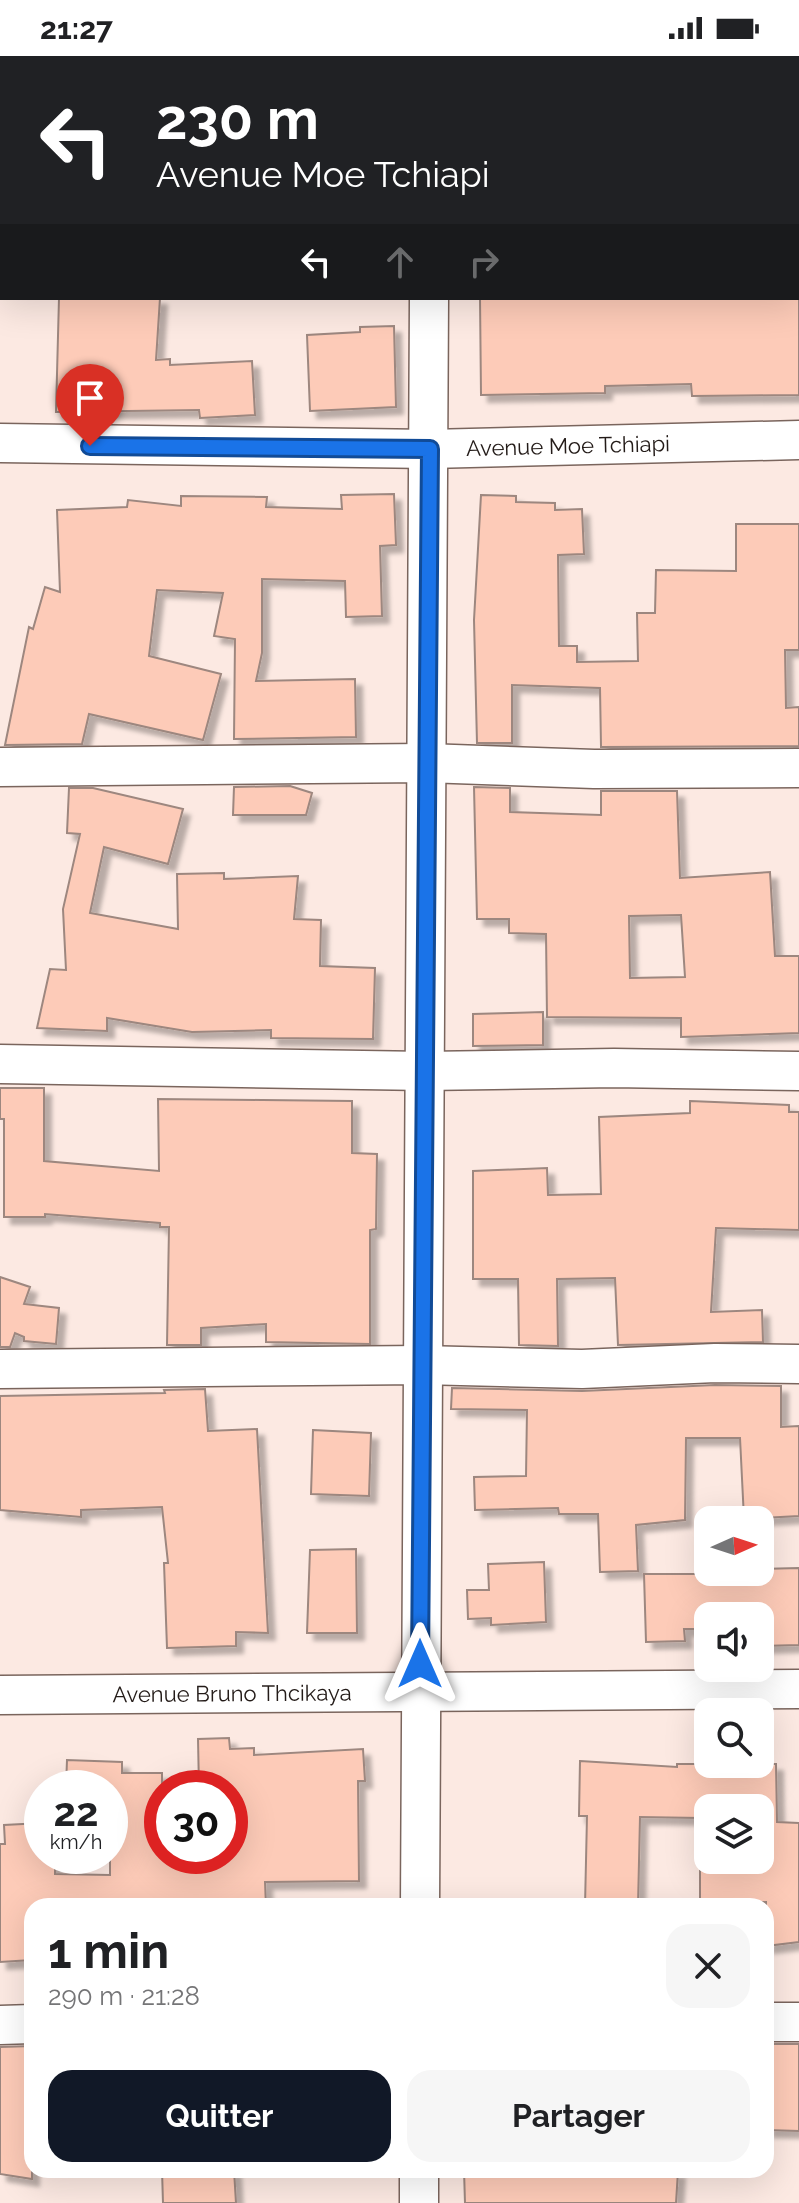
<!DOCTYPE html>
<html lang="fr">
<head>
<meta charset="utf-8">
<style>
	:root { --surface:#fff; --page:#f6f6f6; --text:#202124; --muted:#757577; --accent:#111827 }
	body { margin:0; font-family:Raleway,sans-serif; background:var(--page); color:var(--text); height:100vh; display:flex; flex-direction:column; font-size:30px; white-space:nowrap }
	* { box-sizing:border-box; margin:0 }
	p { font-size:26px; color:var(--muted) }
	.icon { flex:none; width:44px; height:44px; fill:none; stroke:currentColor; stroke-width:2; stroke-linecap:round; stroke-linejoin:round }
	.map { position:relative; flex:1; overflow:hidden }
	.side { position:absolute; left:24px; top:1842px; width:750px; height:280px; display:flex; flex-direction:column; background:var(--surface); border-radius:24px; box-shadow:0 8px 32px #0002 }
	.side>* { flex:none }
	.guide { position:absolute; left:0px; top:0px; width:800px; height:244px; box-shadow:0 8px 32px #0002; background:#202124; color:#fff; overflow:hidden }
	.needle { width:52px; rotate:87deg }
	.buttons { position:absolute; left:694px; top:1450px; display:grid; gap:16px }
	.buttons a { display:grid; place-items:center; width:80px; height:80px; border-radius:16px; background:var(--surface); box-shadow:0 8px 32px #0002; font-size:40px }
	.speed { position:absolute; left:24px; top:1714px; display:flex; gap:16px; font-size:40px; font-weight:700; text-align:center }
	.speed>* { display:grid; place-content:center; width:104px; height:104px; border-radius:50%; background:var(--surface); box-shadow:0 8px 32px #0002; line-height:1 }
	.speed small { font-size:20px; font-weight:400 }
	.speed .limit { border:12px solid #d22; background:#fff; color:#111 }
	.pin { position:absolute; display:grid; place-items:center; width:68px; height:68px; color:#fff; margin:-82px -34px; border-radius:50% 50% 50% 0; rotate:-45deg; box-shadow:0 0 8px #0007 }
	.pin .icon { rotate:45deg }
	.me { position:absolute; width:88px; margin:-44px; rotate:0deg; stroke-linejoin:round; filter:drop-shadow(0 0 6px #0008) }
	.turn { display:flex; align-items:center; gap:28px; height:168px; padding:0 24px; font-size:36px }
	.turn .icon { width:104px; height:104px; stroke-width:2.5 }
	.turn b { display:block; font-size:56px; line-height:68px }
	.lanes { display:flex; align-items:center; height:76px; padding:0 24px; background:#0003; justify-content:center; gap:40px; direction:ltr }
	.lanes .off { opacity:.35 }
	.round { display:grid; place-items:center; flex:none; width:84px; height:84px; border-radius:24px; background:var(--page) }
	.overview { display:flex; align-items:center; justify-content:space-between; height:136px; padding:0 24px }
	h1 { font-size:48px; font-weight:700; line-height:60px }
	.cta { display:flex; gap:16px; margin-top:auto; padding:16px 24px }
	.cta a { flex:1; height:92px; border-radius:24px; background:var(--accent); color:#fff; font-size:32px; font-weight:700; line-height:92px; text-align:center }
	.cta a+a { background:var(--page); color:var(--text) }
	.status { display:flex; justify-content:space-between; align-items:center; height:56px; padding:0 40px; background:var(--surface); direction:ltr }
	.status svg { height:22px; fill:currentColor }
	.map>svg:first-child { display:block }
	.building { fill:#fdcbb8; stroke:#9d877f; stroke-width:2; fill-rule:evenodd; filter:url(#shadow) }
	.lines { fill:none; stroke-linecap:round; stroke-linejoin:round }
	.minor-casing { stroke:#7a655d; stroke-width:41 }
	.minor { stroke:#fff; stroke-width:38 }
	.route-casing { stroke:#114b97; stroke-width:20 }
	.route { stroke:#1a73e8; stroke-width:14 }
	.labels { text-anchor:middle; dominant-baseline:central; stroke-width:8; stroke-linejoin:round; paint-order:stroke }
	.street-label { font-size:22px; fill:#231b18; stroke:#fef9f8 }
</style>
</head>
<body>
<div class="status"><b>21:27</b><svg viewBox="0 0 49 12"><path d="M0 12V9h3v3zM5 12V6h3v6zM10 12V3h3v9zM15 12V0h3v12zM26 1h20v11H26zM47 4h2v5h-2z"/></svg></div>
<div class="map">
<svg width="799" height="2147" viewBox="0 0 799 2147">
	<defs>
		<filter id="shadow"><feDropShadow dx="7" dy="7" stdDeviation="2" flood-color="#0004"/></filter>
	</defs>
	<rect width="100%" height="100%" fill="#fce9e2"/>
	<path class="building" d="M59,242H160L156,304L170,303V309L252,305L255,359L200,362L199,354L56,356Z
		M480,242H799V339L692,340L691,328L605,330V337L481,339Z
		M394,270L396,351L310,355L307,279L360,276V271Z
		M394,438L396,489L380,490L382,560L346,561L345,525L262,523V597L256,625L355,623L356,681L234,683L235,583L214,580L223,537L157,534L149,600L221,618L203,684L89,658L82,688L5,689L29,571L33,573L45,531L60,536L57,454L127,451L128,444L181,450V440L267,441L266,451L342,453L341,439Z
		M481,439L516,440V446L555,447V454L582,453L584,498L558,499L559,590H577V606L638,605L637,557H655L656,514L736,515V468H799V594H785L786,652L799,651V690L601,691L600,632L512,629V687H477L474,564Z
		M290,730L312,737L306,759H233L234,731Z
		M474,731L510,732V756L601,759V735H677L680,822L770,816L775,900H799V977L681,981V962L547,961L546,878L509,877V863H477ZM681,859L685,921L630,922L629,860Z
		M69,732H93L183,753L168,808L104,791L90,857L178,873L177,818L224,817V823L298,820L294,863L321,864L320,910L375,912L373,983L271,982V974L192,976L107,962V975L37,972L50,913L66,914L63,853L80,778L67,777Z
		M543,956V989L473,990V958Z
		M0,1032H44V1105L159,1115L158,1043L352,1045V1097L377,1098L376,1173L370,1174V1288L266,1286V1268L201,1272V1289H167L169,1171H160V1167L45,1158V1161H4V1063H0Z
		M690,1045L789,1049V1056H799V1174L716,1172L711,1256L762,1254L763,1286L618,1289L615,1222L557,1223L558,1290L519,1289L518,1223H473V1115L547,1112L548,1139L601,1138L599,1061L690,1057Z
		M0,1221L30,1231L24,1248L59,1252L56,1288L24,1285V1281L15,1277L10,1291H0Z
		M715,1329L781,1330V1371L799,1370V1460L744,1463L740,1382H686L685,1464L636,1469L638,1515L600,1516L598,1458H559L558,1452L475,1454L474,1421L526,1420L527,1354L451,1353L452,1332L582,1335Z
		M205,1333L208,1375L257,1373L268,1577L236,1576V1590L167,1592L164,1507H168L162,1451L81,1454V1461L0,1454V1340L165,1337L164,1334Z
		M313,1374L371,1377L369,1440L311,1438Z
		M356,1493L357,1577H307L310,1494Z
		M544,1506L546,1566L491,1569V1562L468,1563L467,1534H489L488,1508Z
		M799,1512V1589L760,1590V1560H708V1573H684L685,1585L646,1586L644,1518H760V1513Z
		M229,1682L230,1693L254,1692V1699L363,1693L365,1725H358L359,1825L265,1826L266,1850H32V1904L0,1906V1788H5L4,1769L42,1767V1800H55V1818L110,1819V1732H66L67,1704L122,1706V1717H162V1800H230V1732H199L198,1683Z
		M580,1705L677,1711V1708H776L777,1766L799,1767V1886L766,1890V1846L700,1848V1762L640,1761L638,1850H585L587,1760H579ZM708,1752H760V1804H708Z
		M766,1988H799V2075L766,2074Z
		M32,1990V2123L0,2118V1991Z
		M162,2114H234L236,2147H163Z
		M464,2114L678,2115L676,2147H465Z"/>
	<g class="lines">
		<g class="minor-casing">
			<g id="minor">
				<path d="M427,0V2"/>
				<path d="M798,54H799"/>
				<path id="s1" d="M0,387L430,393L799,384"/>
				<path d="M0,711L426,707L594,713L799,712"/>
				<path d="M0,1008L425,1015L614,1012L799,1015"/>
				<path d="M0,1313L422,1309L582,1313L715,1307L799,1308"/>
				<path id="s2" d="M0,1639L799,1633"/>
				<path d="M420,1850L429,242"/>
				<path d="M766,1966H799"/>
				<path d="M0,1969L32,1968"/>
				<path d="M419,2147V2114"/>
			</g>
		</g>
		<use href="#minor" class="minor"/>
	</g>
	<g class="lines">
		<g class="route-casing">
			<path id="route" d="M90,390L430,393L420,1608"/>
		</g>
		<use href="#route" class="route"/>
	</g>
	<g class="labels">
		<g class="street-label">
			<text stroke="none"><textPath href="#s1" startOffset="568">Avenue Moe Tchiapi</textPath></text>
			<text stroke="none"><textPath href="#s2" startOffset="232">Avenue Bruno Thcikaya</textPath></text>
		</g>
	</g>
</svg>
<div class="buttons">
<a><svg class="needle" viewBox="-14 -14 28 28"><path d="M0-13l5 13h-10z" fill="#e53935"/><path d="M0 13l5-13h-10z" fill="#757577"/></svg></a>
<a><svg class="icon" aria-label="sound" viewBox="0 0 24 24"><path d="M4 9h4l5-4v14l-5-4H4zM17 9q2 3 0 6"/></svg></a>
<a><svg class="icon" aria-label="search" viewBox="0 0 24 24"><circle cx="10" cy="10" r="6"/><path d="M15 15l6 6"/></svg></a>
<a><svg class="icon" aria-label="layers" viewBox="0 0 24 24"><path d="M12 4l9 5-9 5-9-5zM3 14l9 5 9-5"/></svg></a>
</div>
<div class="speed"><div>22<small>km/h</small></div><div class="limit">30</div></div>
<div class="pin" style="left:90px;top:390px;background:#d93025"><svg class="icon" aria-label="arrive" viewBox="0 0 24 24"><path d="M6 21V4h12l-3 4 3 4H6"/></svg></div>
<svg class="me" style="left:420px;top:1608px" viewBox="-20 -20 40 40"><path d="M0-17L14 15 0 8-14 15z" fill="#1a73e8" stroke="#fff" stroke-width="4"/></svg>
<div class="guide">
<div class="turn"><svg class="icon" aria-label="left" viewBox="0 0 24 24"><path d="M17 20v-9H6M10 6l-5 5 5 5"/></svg><div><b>230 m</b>Avenue Moe Tchiapi</div></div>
<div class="lanes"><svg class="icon" aria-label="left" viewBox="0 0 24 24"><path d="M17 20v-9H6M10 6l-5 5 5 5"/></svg><svg class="icon off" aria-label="ahead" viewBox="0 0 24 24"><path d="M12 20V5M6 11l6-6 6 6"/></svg><svg class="icon off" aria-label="right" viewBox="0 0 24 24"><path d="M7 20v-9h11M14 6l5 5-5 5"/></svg></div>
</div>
<section class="side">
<div class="overview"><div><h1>1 min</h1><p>290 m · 21:28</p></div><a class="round"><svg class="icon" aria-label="close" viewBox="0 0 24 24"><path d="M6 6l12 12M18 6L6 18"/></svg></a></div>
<div class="cta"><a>Quitter</a><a>Partager</a></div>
</section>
</div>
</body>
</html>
